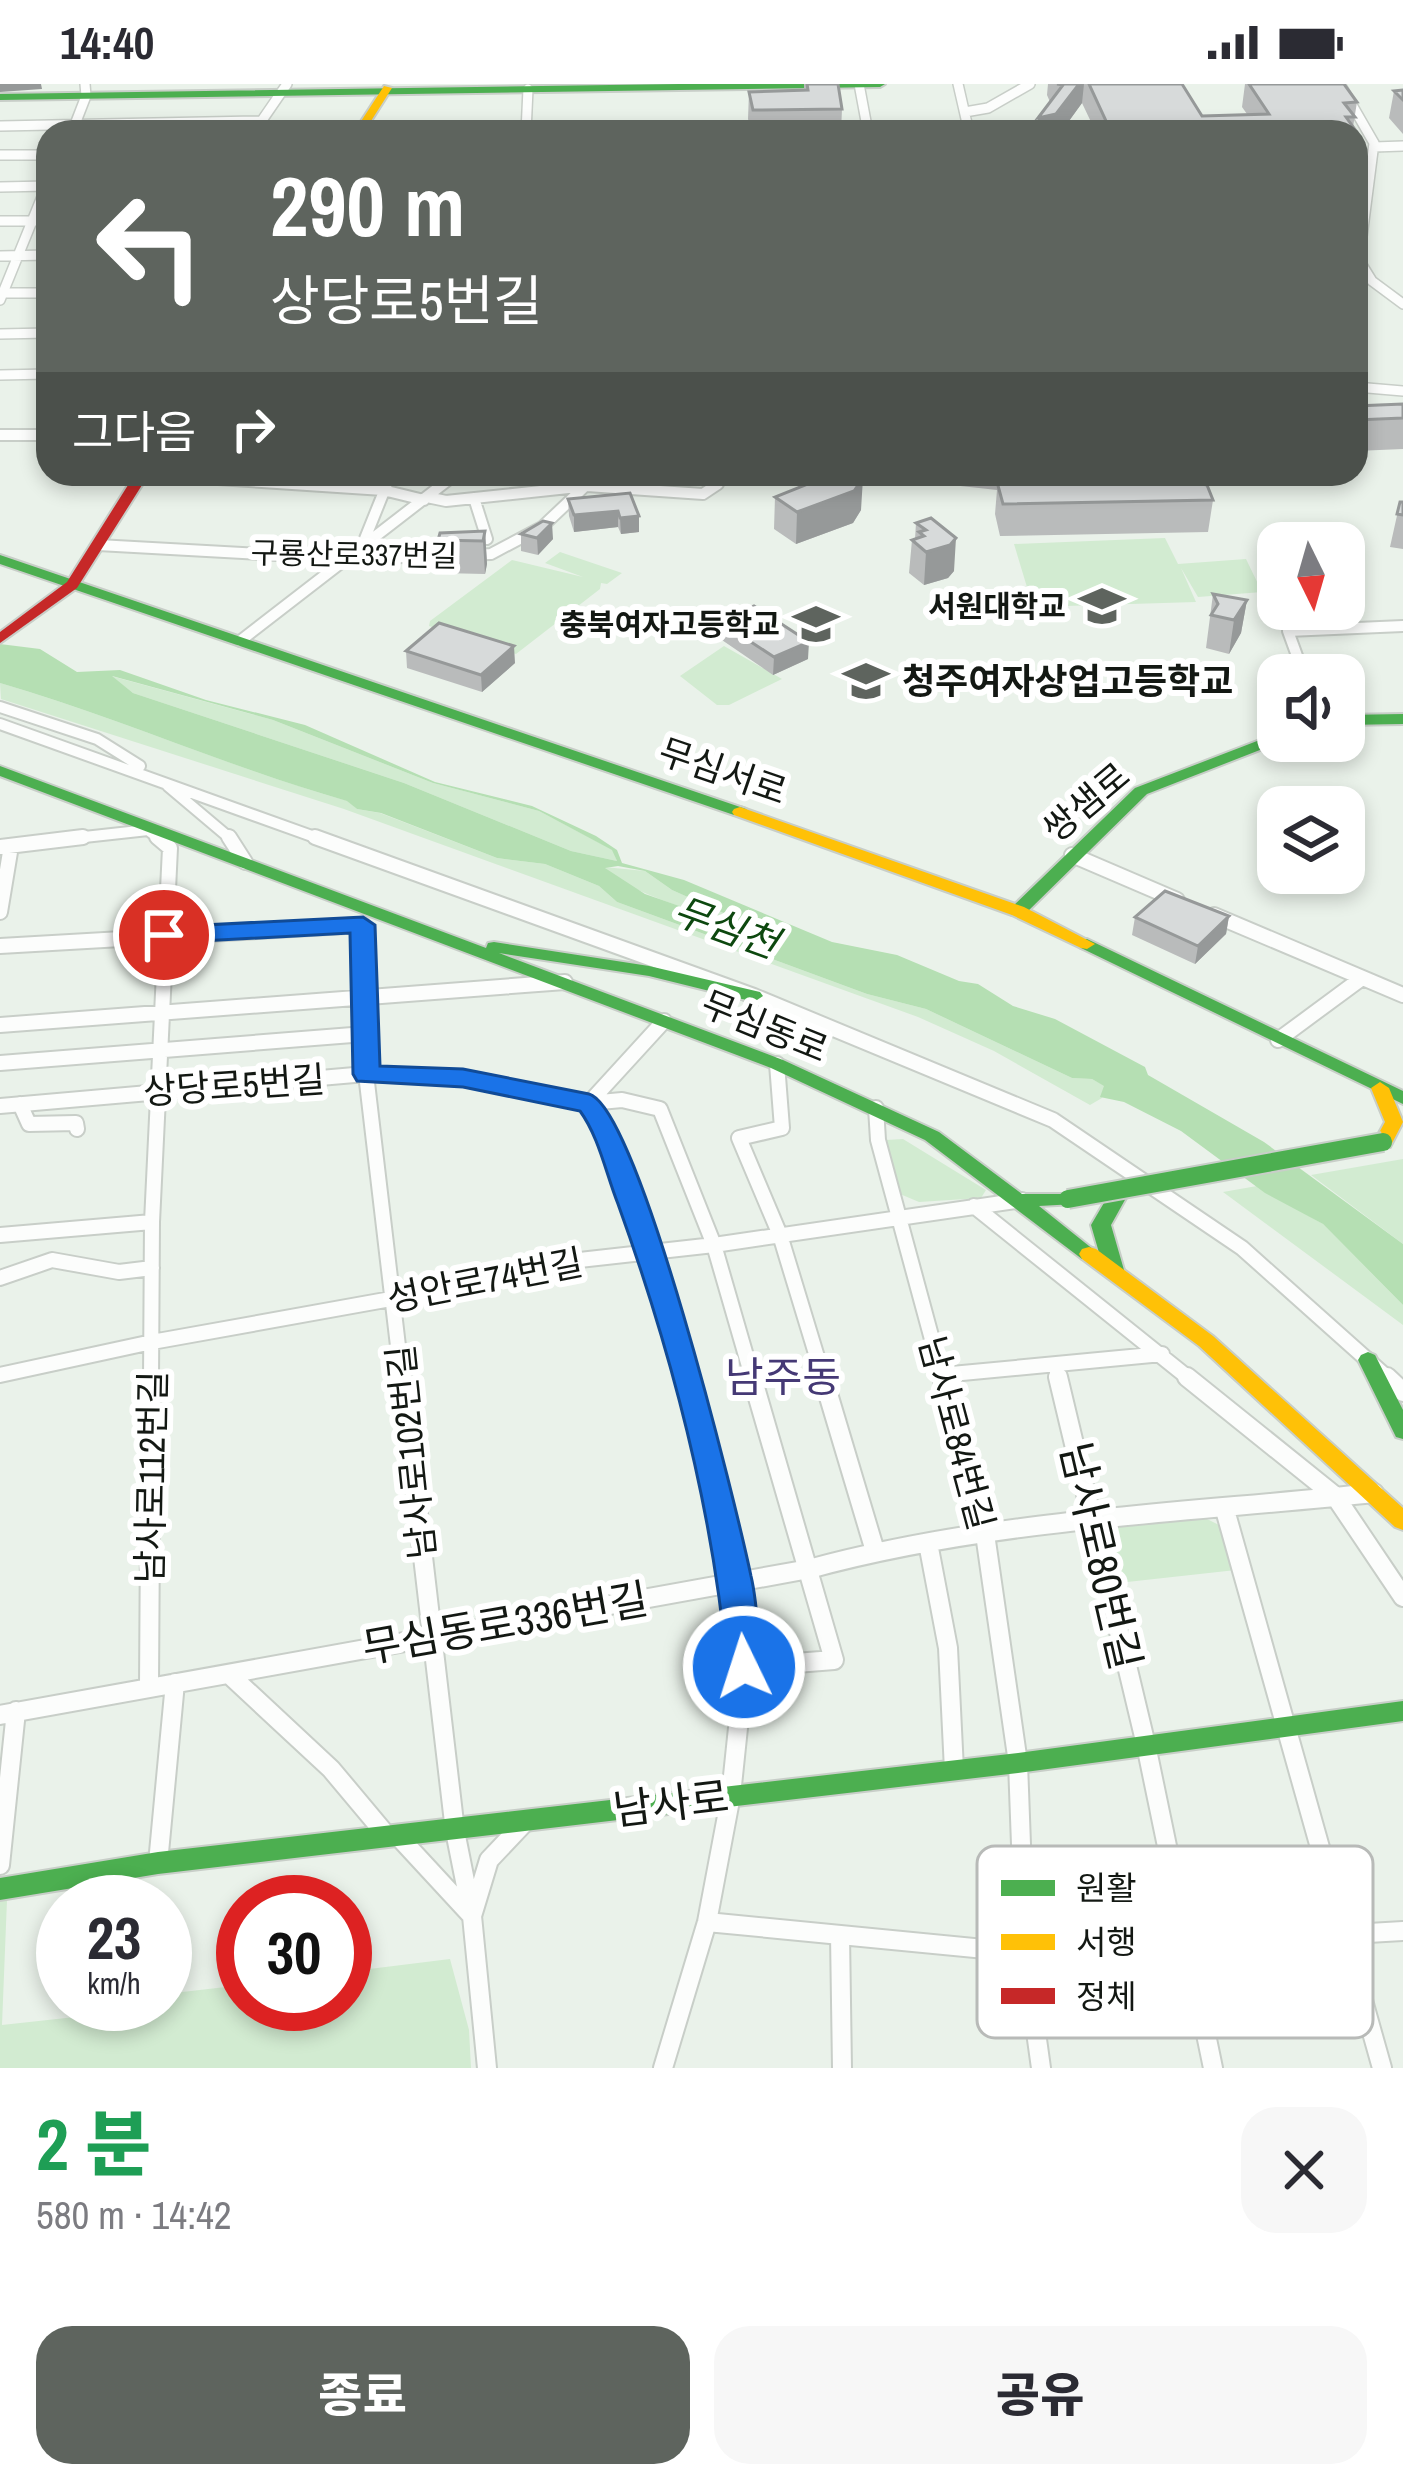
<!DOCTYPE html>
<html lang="ko">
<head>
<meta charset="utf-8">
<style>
	:root { --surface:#fff; --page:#f7f7f7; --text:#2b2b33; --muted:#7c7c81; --accent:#5e645e }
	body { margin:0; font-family:"Archivo Narrow","Noto Sans KR",sans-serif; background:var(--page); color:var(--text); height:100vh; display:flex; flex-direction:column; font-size:45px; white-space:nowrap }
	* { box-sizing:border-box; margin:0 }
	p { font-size:39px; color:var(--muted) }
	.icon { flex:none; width:66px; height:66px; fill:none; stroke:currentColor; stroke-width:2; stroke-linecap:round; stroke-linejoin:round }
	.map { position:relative; height:1984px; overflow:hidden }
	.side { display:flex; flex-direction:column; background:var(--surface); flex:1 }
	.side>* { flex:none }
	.guide { position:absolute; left:36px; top:36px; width:1332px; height:366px; border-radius:36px; box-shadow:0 6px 18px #0003; background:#5e645e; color:#fff; overflow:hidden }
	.needle { width:78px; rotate:175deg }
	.buttons { position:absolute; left:1257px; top:438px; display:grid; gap:24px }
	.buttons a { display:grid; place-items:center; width:108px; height:108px; border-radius:24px; background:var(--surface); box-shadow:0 6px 18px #0003; font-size:60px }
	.speed { position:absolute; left:36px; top:1791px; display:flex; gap:24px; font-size:60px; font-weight:700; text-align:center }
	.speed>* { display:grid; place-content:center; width:156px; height:156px; border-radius:50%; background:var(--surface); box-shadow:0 6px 18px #0003; line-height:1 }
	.speed small { font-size:30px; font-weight:400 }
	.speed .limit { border:18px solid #d22; background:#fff; color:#111 }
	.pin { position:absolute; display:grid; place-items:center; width:102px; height:102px; color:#fff; margin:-51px; border:6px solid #fff; border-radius:50%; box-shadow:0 3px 12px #0007 }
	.me { position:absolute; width:132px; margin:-66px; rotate:356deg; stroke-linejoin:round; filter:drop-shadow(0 0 9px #0008) }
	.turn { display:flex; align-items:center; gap:42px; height:252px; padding:0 36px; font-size:54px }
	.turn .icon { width:156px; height:156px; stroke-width:2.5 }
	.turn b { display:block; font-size:84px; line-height:102px }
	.then { display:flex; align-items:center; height:114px; padding:0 36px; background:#0003; gap:24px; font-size:45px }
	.round { display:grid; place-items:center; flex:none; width:126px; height:126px; border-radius:36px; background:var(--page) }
	.headline { display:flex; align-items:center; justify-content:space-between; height:204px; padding:0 36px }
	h1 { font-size:72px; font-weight:800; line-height:90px; color:#1e9e55 }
	.primary-button { display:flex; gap:24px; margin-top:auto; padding:24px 36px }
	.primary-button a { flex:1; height:138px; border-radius:36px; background:var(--accent); color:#fff; font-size:48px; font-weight:800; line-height:138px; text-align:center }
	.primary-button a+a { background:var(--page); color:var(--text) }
	.status { display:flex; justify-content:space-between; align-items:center; height:84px; padding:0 60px; background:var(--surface); direction:ltr }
	.status svg { height:33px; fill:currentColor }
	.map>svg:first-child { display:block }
	.green { fill:#d2ebd1 }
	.water { fill:#b5dfb3; fill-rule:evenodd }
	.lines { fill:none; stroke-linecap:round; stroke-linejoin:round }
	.street-far3-casing { stroke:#c8cec8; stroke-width:12 }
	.street-far2-casing { stroke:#c8cec8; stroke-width:14 }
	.street-far1-casing { stroke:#c8cec8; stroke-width:18 }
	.street-casing { stroke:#c8cec8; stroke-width:22 }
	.fast-casing { stroke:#c8cec8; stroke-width:4 }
	.slow-casing { stroke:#c8cec8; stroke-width:4 }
	.jam-casing { stroke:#c8cec8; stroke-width:4 }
	.street-far3 { stroke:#fcfdfc; stroke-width:9 }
	.street-far2 { stroke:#fcfdfc; stroke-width:10 }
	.street-far1 { stroke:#fcfdfc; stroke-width:14 }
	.street { stroke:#fcfdfc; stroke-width:18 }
	.fast { fill:#4caf50; fill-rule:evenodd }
	.slow { fill:#ffc107; fill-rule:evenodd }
	.jam { fill:#c62828; fill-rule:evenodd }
	.fast-bridge-casing { stroke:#c8cec8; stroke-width:22; stroke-linecap:butt }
	.fast-bridge { stroke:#4caf50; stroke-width:18 }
	.wall { fill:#b9bbbb }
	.shaded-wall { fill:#969999 }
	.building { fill:#d7dada; stroke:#969999; stroke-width:3 }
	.route { fill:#1a73e8; stroke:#114b97; stroke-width:3 }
	.labels { text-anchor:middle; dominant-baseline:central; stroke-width:12; stroke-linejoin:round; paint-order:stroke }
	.far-street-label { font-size:30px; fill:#131813; stroke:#fff }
	.far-poi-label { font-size:30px; font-weight:bold; fill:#131813; stroke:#fff; text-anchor:end }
	.poi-label { font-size:36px; font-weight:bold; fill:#131813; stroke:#fff; text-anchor:start }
	.street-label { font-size:36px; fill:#131813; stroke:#fff }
	.water-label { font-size:39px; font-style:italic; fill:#0d480f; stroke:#fff }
	.quarter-label { font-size:42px; fill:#453975; stroke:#fff }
	.near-street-label { font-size:42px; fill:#131813; stroke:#fff }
	.key { fill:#fff; stroke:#b8bab8; stroke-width:3 }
	.key-label { font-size:33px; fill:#131813 }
</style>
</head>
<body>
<div class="status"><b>14:40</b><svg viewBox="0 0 49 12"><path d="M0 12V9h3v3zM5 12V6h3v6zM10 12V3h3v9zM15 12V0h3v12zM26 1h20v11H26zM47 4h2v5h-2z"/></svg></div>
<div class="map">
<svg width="1403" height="1984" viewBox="0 0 1403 1984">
	<rect width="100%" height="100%" fill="#eaf2ea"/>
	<path class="green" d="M1165,454L1178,480L1246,475L1262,508L1198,513L1181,484L1196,518L1033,523L1014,460Z
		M560,468L622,489L607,500L601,499L600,505L516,570L429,542L430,537L512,476L583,493L545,479Z
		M724,562L782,595L729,621H717L680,592Z
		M111,592L273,636L433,699L539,727L613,766L617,777L571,767L404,699L133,609Z
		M0,599C118,633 230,684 348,717L357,725L380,729L497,774L545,780L599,802L617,818L867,910L926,925L1072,994L1092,995L1105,1002L1102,1014L1090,1021L994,967L918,933L344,725L1,615Z
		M604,783L645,787L672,806L765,847H751C716,832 624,810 604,783Z
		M903,1055L986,1106L981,1114L919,1118L900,1110L886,1056Z
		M1403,1075V1160L1311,1091Z
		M1257,1102L1323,1140L1403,1221V1241L1223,1108Z
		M1201,1432L1221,1442L1236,1486L1118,1499L1107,1449L1116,1441Z
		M7,1816L2,1941L139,1926L140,1920H165V1910L243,1901V1920H345V1888L450,1875L469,1946L471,1984H0V1817Z"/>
	<path class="water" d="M0,560L40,565L77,588L120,586L206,616L305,641L435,698L532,722L596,752L617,766L622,779L684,796L832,858L897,871L959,897L978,900L1013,922L1055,935L1145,983L1148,991L1264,1058L1403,1160V1221L1323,1140L1265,1109L1181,1047L1124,1018L1100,1013L1104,1002L1092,995L1072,994L926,925L867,910L617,818L599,802L545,780L497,774L381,729L357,725L347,717C230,684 118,633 0,599ZM112,592L273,636L433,699L539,727L612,766L617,777L571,767L404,699L133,609ZM618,782L645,787L672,806L764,847H751L645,810L605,784Z"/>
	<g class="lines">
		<g class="street-far3-casing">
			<path id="street-far3" d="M859,0L868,48
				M958,0L969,48
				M1340,0L1374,59L1359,176L1372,197L1403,220
				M965,28L988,24L1030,0
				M0,42L261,37
				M74,43L86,12L85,0
				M254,48L287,0
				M526,48L528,5
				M1374,63L1403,62
				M0,71H48
				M0,103L48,102
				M0,137H48
				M0,172L48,171
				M0,209H48
				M0,216L48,98
				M0,250L48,249
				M0,291L48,290
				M1356,303L1403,307"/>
		</g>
		<g class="street-far2-casing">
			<path id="street-far2" d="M0,351H48
				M142,390L383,406L424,416
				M427,413L446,417L587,402L703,410L718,400L721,390
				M474,414L487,455
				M98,461L348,475L491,470L542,443L598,390
				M362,462L391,390
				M240,557L456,390
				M1304,591L1288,547L1403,542
				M0,623L97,655L140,682
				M0,640L323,756
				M168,702L232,756
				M57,756L148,746L161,756"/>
		</g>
		<g class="street-far1-casing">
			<path id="street-far1" d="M229,753L245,778
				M315,753L754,912L1053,1036L1242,1164L1390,1296
				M0,763L83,753
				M1072,771L1177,816
				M0,828L11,762
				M1214,831L1403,911
				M363,841L366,990L402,1296
				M0,862L363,841
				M0,941L565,898
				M1278,956L1362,894
				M0,979L365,950
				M777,980L782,1044L739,1054L780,1151L824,1296
				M589,1019L600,1035L650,1169L687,1296
				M589,1019L664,937
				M20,1020L29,1040L76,1039L77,1045
				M0,1022L366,990L463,994L589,1019L622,1016L660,1025L714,1161L753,1296
				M876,1024L878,1056L943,1296
				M974,1122L1191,1296
				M0,1151L152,1138
				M0,1194L52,1176L119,1188L152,1184
				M1056,1283L1059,1296
				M0,1291L152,1258L463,1202L517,1183L714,1161L1022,1116
				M941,1291L1162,1270
				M151,1296L152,1138L170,764L157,753"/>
		</g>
		<g class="street-casing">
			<path id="street" d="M402,1293L455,1747L472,1832L487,1984
				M823,1293L875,1467
				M942,1293L985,1450L1018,1679L1025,1869L1041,1984
				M1058,1293L1146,1661L1213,1984
				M1187,1293L1335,1412L1403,1513
				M1387,1293L1403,1308
				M1225,1426L1382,1984
				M928,1459L948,1564L954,1686
				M744,1583L834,1576L752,1293
				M231,1592L331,1685L388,1753
				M149,1602L151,1293
				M0,1631L809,1485C991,1435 1186,1429 1374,1409
				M398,1752L472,1832L489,1776L524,1739
				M158,1779L175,1599
				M0,1781L16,1627
				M707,1838L1025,1869L1403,1847
				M840,1851L842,1984
				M663,1984L707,1838L731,1711L746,1567L736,1497L687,1293"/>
		</g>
		<g class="fast-casing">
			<path id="fast" d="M679,0H885L880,3L0,16V10Z
				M0,471L746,725L748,728L746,731H734L0,480Z
				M1403,630V640L1344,641V631Z
				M1278,649V657H1283L1147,710L1024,831H1012L1010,827L1012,823L1135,704Z
				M0,682L486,864L488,859L494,858L649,882L760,908L763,912L754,918L649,892L499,869L783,976L939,1048L1022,1110H1075L1078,1115L1075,1120L1039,1122L1099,1170L1096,1175H1082L925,1056L771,984L0,692Z
				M1087,855L1403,1007V1020L1081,864L1079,860L1081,856Z
				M1122,1098L1129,1100L1131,1105L1111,1141L1124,1186L1121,1191H1107L1104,1186L1091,1141L1115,1100Z
				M1368,1268L1375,1271L1403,1326V1355L1396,1353L1358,1276L1361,1271Z
				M1403,1617V1637L1018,1689L158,1790L0,1816V1794L158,1768L1018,1669Z"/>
		</g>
		<g class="slow-casing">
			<path id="slow" d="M384,2L392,4L364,48H354Z
				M740,723L1024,823L1095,860L1087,865L1081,864L1012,831L734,731L732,728L734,725Z
				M1380,998L1389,1004L1403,1038L1390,1063L1383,1064L1374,1058L1385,1038L1371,1004Z
				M1089,1163L1096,1165L1213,1252L1403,1424V1446L1395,1443L1199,1262L1082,1175L1079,1170L1082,1165Z"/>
		</g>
		<g class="jam-casing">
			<path id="jam" d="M135,390H149L77,504L0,559V548L67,498Z"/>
		</g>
		<use href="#street-far3" class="street-far3"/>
		<use href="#street-far2" class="street-far2"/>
		<use href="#street-far1" class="street-far1"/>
		<use href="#street" class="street"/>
		<use href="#fast" class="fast"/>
		<use href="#slow" class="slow"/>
		<use href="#jam" class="jam"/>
		<g class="fast-bridge-casing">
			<path id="fast-bridge" d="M1068,1115L1383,1058"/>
		</g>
		<use href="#fast-bridge" class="fast-bridge"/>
	</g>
	<path class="wall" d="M804,0H838L842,25L841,48H752L748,35L749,8L804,7Z
		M1048,0H1182L1202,32L1247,30L1242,23L1245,0H1344L1357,18L1353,43L1356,47L1080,48L1081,40H1092L1082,19L1061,48H1036L1038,34L1050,18L1047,11Z
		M1403,6V50L1389,34L1394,7Z
		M1403,320V365L1356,367V322Z
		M807,390H868H861V426L853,439L796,460L774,445L775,413L808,400Z
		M915,390H1036L1033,397H1125L1126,391L1186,397L1213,416L1208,448L1000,452L995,430L997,406L915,397Z
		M1204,390H1246L1226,400Z
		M568,415L639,432V448L621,450L618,443L574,448L569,432Z
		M1400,418H1403V465L1390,463Z
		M931,434L954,487L948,494L924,501L909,489L912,456L915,455L916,439Z
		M485,447L487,480L485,490L441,489L438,456Z
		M521,450L553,455L538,471L521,467Z
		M1213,510L1247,516L1241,549L1229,570L1206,564Z
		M719,537L808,575L773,591L719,554Z
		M406,567L515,579L482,608L407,584Z
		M1229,832L1226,850L1195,880L1132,851L1135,833Z"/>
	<path class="shaded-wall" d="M0,0H41L42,5L0,8Z
		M1079,0H1084L1082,19L1061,48H1036L1038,34Z
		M1026,390H1036L1034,396L1024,409Z
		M1227,390H1246L1226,400Z
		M863,394L861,426L853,439L796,460L797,428Z
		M618,427V443L574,448V431Z
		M639,432V448L621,450L620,434Z
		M552,439L553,455L538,471L537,454Z
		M485,447L487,480L485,490L483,457Z
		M956,454L954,487L948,494L924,501L926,468Z
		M1247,516L1241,549L1229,570L1234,536Z
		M809,558L808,575L773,591L774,573Z
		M514,562L515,579L482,608L481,591Z
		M1229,832L1226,850L1195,880L1198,862Z"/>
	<path class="building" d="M807,0H838L842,25L753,26L749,8L808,6Z
		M1057,0H1079L1056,30L1038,34L1063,1Z
		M1089,0H1182L1202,32L1269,30L1249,0H1344L1357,18L1344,19L1355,33H1346L1356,47L1085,48L1081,40L1107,39Z
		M1403,6V16L1394,7Z
		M1403,320V334L1356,336V322Z
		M816,390H861L863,394L854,407L797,428L775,413L818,396Z
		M1184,390L1186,397L1207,401L1213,416L1003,420L997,398L1128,397L1126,391Z
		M630,409L639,432L620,434L618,427L574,431L568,415Z
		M1400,418H1403V431L1397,430Z
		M931,434L956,454L950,461L926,468L912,456L924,452L919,448L926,446L916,439Z
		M543,437L552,439L537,454L521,450Z
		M485,447L483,457L438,456L440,449Z
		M1213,510L1247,516L1234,536L1211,531L1218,520Z
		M754,522L809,558L774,573L719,537Z
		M439,539L514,562L481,591L406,567Z
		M1165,807L1229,832L1198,862L1135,833Z"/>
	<path class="route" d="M363,833L375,841L380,982L463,985L589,1010C639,1024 737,1425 751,1492C758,1521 758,1553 761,1583L756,1594L744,1598L732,1594L727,1583C713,1427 671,1267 618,1120C606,1090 599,1053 580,1027L463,1003L357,997L353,990L350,849L164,859L151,851L164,843Z"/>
	<defs>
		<g id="university-bare" transform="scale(3.6)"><path d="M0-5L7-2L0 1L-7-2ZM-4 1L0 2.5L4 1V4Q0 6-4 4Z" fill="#5e645e" stroke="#fff" stroke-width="2.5" paint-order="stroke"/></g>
		<g id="school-bare" transform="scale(3.6)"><path d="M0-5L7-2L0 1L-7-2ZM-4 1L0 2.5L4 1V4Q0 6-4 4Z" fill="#5e645e" stroke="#fff" stroke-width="2.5" paint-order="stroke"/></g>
	</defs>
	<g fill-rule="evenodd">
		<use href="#university-bare" x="1102" y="522"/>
		<use href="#school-bare" x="816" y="540"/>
		<use href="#school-bare" x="866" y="597"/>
	</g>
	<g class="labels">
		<g class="far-street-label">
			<text transform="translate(354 470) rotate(1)">구룡산로337번길</text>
		</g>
		<g class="far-poi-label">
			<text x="1066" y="522">서원대학교</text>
			<text x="780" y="540">충북여자고등학교</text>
		</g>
		<g class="poi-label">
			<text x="902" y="597">청주여자상업고등학교</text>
		</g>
		<g class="street-label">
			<text transform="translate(723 687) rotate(19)">무심서로</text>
			<text transform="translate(1086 718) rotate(-40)">쌍샘로</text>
			<text transform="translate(765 942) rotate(22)">무심동로</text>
			<text transform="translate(234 1001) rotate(-4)">상당로5번길</text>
			<text transform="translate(485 1196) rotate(-11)">성안로74번길</text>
			<text transform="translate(957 1349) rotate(75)">남사로84번길</text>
			<text transform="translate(411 1368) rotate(-96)">남사로102번길</text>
			<text transform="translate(151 1393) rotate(-89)">남사로112번길</text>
		</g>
		<g class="water-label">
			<text transform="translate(726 843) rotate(20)">무심천</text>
		</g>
		<g class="quarter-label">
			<text x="783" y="1293">남주동</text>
		</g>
		<g class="near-street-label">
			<text transform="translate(1101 1472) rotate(77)">남사로80번길</text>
			<text transform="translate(505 1539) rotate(-10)">무심동로336번길</text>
			<text transform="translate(671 1719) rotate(-7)">남사로</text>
		</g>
	</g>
	<rect x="977" y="1762" width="396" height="192" rx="18" class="key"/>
	<rect x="1001" y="1796" width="54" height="16" fill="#4caf50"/>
	<rect x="1001" y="1850" width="54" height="16" fill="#ffc107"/>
	<rect x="1001" y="1904" width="54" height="16" fill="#c62828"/>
	<g class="key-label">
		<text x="1076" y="1816">원활</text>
		<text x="1076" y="1870">서행</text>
		<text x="1076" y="1924">정체</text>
	</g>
</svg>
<div class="buttons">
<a><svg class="needle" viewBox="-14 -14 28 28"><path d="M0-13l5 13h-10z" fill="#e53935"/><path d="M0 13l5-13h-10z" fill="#7c7c81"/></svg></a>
<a><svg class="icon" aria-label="sound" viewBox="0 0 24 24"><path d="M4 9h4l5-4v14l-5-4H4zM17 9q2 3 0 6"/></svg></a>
<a><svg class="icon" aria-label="layers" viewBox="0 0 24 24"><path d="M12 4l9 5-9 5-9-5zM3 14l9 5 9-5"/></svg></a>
</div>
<div class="speed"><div>23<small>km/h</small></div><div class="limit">30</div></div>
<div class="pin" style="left:164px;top:851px;background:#d93025"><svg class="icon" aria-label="arrive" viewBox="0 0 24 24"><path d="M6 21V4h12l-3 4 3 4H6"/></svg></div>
<svg class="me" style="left:744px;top:1583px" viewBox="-20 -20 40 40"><circle r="17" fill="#1a73e8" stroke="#fff" stroke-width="3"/><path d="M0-11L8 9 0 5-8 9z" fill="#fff"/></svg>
<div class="guide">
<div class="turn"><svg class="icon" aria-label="left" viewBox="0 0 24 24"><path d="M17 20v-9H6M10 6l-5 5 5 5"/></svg><div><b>290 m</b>상당로5번길</div></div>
<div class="then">그다음<svg class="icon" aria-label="right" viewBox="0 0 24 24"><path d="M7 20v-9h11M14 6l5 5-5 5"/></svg></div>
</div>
</div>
<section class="side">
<div class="headline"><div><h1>2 분</h1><p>580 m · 14:42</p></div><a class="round"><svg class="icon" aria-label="close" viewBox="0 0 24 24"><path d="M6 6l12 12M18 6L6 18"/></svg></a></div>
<div class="primary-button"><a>종료</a><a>공유</a></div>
</section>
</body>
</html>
